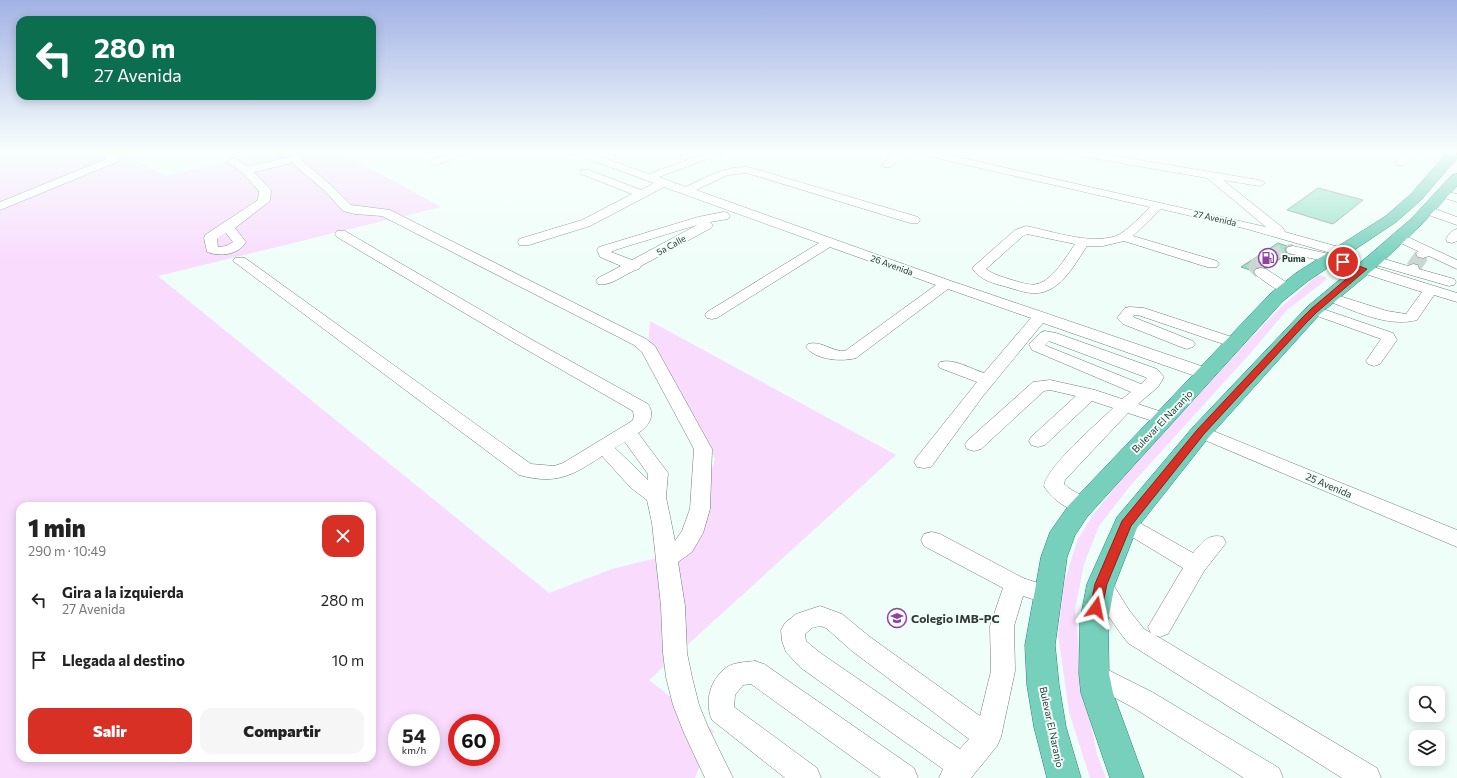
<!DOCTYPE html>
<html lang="es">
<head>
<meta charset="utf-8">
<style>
	:root { --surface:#fff; --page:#f6f6f6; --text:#222; --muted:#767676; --accent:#d93025 }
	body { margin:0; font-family:Commissioner,sans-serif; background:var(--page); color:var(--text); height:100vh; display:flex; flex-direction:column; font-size:15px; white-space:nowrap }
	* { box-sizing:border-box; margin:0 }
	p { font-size:13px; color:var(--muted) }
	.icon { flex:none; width:22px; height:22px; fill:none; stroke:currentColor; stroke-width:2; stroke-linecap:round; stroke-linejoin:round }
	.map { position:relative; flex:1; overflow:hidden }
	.side { position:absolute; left:16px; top:502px; width:360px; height:260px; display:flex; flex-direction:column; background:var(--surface); border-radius:12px; box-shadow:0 2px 10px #0003 }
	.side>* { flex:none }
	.guide { position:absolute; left:16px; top:16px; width:360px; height:84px; border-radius:12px; box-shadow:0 2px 10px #0003; background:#0b6e4f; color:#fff; overflow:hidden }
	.controls { position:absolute; left:1409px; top:686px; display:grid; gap:8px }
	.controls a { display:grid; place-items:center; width:36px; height:36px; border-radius:8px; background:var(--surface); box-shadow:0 2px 10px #0003; font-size:20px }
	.speed { position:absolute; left:388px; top:714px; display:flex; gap:8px; font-size:20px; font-weight:700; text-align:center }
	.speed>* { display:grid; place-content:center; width:52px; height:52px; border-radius:50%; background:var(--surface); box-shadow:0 2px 10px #0003; line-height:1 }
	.speed small { font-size:10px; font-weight:400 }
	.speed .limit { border:6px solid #d22; background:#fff; color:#111 }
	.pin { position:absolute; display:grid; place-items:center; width:34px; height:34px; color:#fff; margin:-17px; border:2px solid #fff; border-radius:50%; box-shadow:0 1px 4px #0007 }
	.me { position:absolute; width:44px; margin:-22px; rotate:12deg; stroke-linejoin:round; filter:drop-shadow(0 0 3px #0008) }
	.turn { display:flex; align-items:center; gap:14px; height:84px; padding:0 12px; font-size:18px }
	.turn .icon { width:52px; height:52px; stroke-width:2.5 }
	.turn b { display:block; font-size:28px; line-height:34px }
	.round { display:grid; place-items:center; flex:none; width:42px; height:42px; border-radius:12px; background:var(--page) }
	.head { display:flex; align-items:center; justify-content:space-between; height:68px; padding:0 12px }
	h1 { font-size:24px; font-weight:800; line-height:30px }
	.primary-button { display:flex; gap:8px; margin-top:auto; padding:8px 12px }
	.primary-button a { flex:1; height:46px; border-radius:12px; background:var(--accent); color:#fff; font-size:16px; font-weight:800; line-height:46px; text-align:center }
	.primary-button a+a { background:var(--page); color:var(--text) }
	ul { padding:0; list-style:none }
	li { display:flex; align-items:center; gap:12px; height:60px; padding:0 12px }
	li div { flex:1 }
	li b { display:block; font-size:15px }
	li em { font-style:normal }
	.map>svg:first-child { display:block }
	.green { fill:#f9dbfe; fill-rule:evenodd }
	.building { fill:#9ae2ca; stroke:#90a09a }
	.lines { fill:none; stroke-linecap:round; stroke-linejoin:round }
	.minor-tunnel-far1 { stroke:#cad7d2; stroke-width:12; stroke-dasharray:12 6; stroke-linecap:butt }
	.minor-tunnel { stroke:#cad7d2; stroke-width:15; stroke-dasharray:15 8; stroke-linecap:butt }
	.minor-casing { stroke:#6f7e79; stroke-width:1 }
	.major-casing { stroke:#248770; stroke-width:1 }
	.minor { fill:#fff; fill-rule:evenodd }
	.major { fill:#77d0bc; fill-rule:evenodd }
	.route { fill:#d93025; stroke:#8d1f18 }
	.labels { text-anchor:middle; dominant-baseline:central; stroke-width:4; stroke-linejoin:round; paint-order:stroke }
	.far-street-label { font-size:9px; fill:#323936; stroke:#f0fef9 }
	.far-poi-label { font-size:9px; font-weight:bold; fill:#323936; stroke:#f0fef9; text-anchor:start }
	.street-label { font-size:10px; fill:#323936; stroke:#f0fef9 }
	.near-poi-label { font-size:12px; font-weight:bold; fill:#323936; stroke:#f0fef9; text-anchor:start }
</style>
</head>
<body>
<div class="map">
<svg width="1457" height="778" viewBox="0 0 1457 778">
	<rect width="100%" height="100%" fill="#f0fef9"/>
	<path class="green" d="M0,152H120L165,176L267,152H340L441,207L158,276L549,593L612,569L685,551L715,459L689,411L648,345L650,321L896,455L649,680L714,731L695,778H0ZM20,506H372V758H20ZM397,723H431V757H397ZM457,723H491V757H457Z
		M1318,275L1326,277V280L1287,310L1247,357L1131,485L1099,526L1084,564L1075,610L1082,679L1097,754L1106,778H1090L1069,712L1058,634L1064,583L1077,541L1092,516L1120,481L1236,354L1280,308Z"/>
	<path class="building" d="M1318,188L1363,200L1333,224L1287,210Z
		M1278,243L1287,246L1285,249L1287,254L1267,268L1261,267L1256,268L1253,271L1241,267Z"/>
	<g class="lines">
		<path class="minor-tunnel-far1" d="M1271,256L1282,250H1293
			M1421,256L1423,254"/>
		<path class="minor-tunnel" d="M1413,268L1422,255
			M1261,272L1256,267L1257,265L1273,255"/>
		<g class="minor-casing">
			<path id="minor" d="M96,152C104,151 114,151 118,160L117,162L0,210V202L106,159Z
				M452,152H466L465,154L439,164L435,165L430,162L431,160Z
				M573,152H587L649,174L708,152H722L721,154L659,177L686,187C706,177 725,166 748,167L918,217L920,220L918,223H910L747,173L728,175L696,190L951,281L1213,370L1215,374L1213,378L1207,379L1201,378L1043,323L983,396L931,467L924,468L917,467L914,462L917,457L977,382L940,368L938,365L940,362C954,358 971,369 984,373L1031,318L948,289L856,358C842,362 815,360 806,347L808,344C821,340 832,352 845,351L936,285L830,247L717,318L712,319L707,318L705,315L707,312L819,243L664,187L590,226L529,245H519L518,242L519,239L582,220L632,194L581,174L580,172L581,170H589L641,190L654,183L574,154Z
				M894,152H904L891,167H883L882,165Z
				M918,152H936L1266,227L1207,178L1074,155L1069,152H1091L1259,180L1265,183L1263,185L1259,186L1223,180L1283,228L1285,232L1346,249L1348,252L1346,255L1341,256L1247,229L1161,209L1133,236L1217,261L1219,264L1217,267H1207L1124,241L1103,246H1087C1074,265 1059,296 1031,293C1022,292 1014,289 1007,287C993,283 981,281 972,268L1015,230L1026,226C1052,231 1096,247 1120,234C1131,227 1141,216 1150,207L923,155ZM1027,234L1075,244C1067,256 1052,281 1037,284C1029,286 1020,282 1012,280C1003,277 994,275 986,269L1023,236Z
				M1406,152H1417L1404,165H1396L1395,163Z
				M294,156L298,157L333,187L351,205L390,210L646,339L655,346L712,449L710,509L703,533L692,552L678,562L685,606L687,653L692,677L699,705L708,727L733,778H705L684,733L673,705L666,677L663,653L661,606L652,523L647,500L631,488L602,456C572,476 556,485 519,475L233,261L235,258H245L531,464L554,466L563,463L632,421L634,417L633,411L515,343L337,237L335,234L337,231H345L527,337L648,404C656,416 648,427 638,433L668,473L666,497L675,541L682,531L690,509L694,449L642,352L634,345L382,216L355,214L343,211L325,191L292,163L254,172L271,190L270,201L235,228L246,242C238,255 221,257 207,252L204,238L205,235L258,200L259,191L243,173L229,163L228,161L229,159H237L248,167ZM226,233L233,242L226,246L218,247L217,239ZM625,442L648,474V480L615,448Z
				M1442,191L1457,194V202L1438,196L1436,194L1438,192Z
				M1427,206L1457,217V225L1423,213L1421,210L1423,207Z
				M724,212L728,213L730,216L728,219L710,222L713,225L711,228L641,266L639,269C626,272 612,287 598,284L596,281L598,278L621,266L600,257L597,250L599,247L698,217ZM697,225L632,260L611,252L615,250Z
				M1457,229V241L1452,243L1447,242L1446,239C1449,234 1451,231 1457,229Z
				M1399,233L1457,260V269L1429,256L1423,258L1418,257L1416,254L1418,251L1394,240L1393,237L1394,234Z
				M1293,246L1338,256L1457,293V302L1434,295L1417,320C1387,328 1353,310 1325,300L1323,297L1325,294L1330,293L1387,311L1406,314L1422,292L1328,262L1288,253L1286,250L1288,247Z
				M1374,256L1408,266L1413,264L1418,265L1419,269L1454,279L1456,282L1454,285L1449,286L1369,263L1367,260L1369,257Z
				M1261,268L1266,269L1292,286L1294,289L1292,292C1280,295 1266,282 1256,275L1254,272L1256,269Z
				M1314,306L1393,333L1397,340L1380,364L1374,366L1368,364L1366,361L1381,339L1309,313L1307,310L1309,307Z
				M1130,307L1144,308L1241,340L1243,343L1241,346L1235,348L1138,315H1134L1133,317L1193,341L1195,344L1193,347L1187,349L1181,347L1123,324L1117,318L1125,308Z
				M1045,331L1056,333L1157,369L1164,377L1158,387L1138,404L1171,415L1174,419L1171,423L1165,425L1128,413L1065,480L1064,484C1073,493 1087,495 1093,506L1090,511C1074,516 1052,500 1044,486C1047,466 1097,424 1113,408L1092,401L1045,445L1038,447L1031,445L1029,441L1031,437L1076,396L1050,390L1044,391L981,449L974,451L967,449L965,445L967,441L1033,382L1050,380L1095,390L1122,399L1131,392L1032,350L1029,344L1040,333ZM1049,341L1145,377L1147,378L1141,384L1049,347L1045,345Z
				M1201,426L1457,530V547L1195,436L1192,432L1195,428Z
				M1126,516L1133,519L1193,553C1202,543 1208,533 1223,537L1226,543L1204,571L1168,634L1160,637L1155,635L1377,768L1381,778H1342L1128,643C1113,624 1101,605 1090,584L1093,578L1101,575L1109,578L1129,610L1144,629L1151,633L1148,627L1183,568L1119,529L1116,524L1119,519Z
				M932,532L940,534L1023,578L1056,589L1059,595L1056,601L1048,604L1023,596L1014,626L1015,671L1001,737L997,746L971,778H939L943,769L801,668L786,652L782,641L781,630L785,623L796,614L820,606L842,614L870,637L980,716L991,671L990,626L1003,588L924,546L921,540L924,534ZM820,626L826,628L852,651L969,739L960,749L819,652L806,641L805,634L812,628Z
				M755,661L764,664L914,768L918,778H881L751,684L743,685L735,695L734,707L817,768L821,778H785L712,720C704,702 710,679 727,667C735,662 747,662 755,661Z
				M1094,663L1152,692L1279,768L1283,778H1244L1134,708L1085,682L1082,674L1085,666Z"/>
		</g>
		<g class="major-casing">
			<path id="major" d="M1448,152H1457V158L1421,200L1396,222L1308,281L1283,301L1087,517L1075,535L1067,557L1055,645L1059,685L1066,727L1081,778H1047L1034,727L1027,685L1025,645L1041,557L1050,532L1069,505L1271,293L1296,273L1386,216L1411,194Z
				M1457,174V186L1421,225L1380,264L1320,314L1209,437L1137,528L1115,584L1108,620L1109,674L1113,693L1144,778H1110L1081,693L1079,674L1080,620L1087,584L1117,517L1193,427L1308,306L1368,256L1411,219L1452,175Z"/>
		</g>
		<use href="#minor" class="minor"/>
		<use href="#major" class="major"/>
	</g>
	<linearGradient id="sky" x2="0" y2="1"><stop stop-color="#a2b2e5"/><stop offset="0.58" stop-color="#f8fffc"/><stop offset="1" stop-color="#f8fffc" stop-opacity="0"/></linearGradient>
	<rect width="1457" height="261" fill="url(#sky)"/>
	<path class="route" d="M1343,260L1367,269L1317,312L1306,323L1204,434L1131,526L1107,584L1102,608L1100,611L1096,613L1092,611L1090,608L1095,584L1122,521L1197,430L1301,319L1311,309L1358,269L1340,264L1339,262Z"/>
	<defs>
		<g id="fuel-ring" transform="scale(1)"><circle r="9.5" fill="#f0fef9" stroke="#963ca7" stroke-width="1.5"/><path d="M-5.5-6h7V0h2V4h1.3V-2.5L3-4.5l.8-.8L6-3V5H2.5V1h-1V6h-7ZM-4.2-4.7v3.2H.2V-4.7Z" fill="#963ca7"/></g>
		<g id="school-ring" transform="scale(1)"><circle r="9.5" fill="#f0fef9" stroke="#963ca7" stroke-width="1.5"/><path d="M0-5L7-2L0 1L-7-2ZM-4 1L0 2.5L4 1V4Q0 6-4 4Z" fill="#963ca7"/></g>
	</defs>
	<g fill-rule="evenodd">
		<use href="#fuel-ring" x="1268" y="258"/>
		<use href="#school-ring" x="897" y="618"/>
	</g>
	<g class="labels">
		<g class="far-street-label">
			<text transform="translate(1215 218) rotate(13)">27 Avenida</text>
			<text transform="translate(671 245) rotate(-29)">5a Calle</text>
			<text transform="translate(892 265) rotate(20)">26 Avenida</text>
		</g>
		<g class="far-poi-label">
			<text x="1282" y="258">Puma</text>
		</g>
		<g class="street-label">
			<text transform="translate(1162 421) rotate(-46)">Bulevar El Naranjo</text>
			<text transform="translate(1329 485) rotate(23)">25 Avenida</text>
			<text transform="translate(1052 727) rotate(78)">Bulevar El Naranjo</text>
		</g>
		<g class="near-poi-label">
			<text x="911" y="618">Colegio IMB-PC</text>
		</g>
	</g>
</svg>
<div class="controls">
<a><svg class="icon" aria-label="search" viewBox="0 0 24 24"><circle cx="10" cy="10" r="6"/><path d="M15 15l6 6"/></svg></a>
<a><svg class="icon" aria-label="layers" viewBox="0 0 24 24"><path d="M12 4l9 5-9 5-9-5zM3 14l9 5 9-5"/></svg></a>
</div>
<div class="speed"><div>54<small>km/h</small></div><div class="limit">60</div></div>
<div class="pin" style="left:1343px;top:262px;background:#d93025"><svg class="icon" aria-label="arrive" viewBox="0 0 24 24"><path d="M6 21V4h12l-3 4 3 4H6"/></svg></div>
<svg class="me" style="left:1096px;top:608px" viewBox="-20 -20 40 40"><path d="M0-17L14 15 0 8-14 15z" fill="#d93025" stroke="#fff" stroke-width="4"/></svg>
<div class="guide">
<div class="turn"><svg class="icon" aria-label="left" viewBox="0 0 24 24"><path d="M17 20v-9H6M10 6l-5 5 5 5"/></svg><div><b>280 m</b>27 Avenida</div></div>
</div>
<section class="side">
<div class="head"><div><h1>1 min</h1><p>290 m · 10:49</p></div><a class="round" style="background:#d93025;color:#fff"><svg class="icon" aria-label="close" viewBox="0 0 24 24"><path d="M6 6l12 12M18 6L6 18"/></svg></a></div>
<ul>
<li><svg class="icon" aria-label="left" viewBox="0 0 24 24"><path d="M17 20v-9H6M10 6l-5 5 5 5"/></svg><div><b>Gira a la izquierda</b><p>27 Avenida</p></div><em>280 m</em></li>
<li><svg class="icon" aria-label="arrive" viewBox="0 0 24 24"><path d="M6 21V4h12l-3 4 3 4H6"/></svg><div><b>Llegada al destino</b></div><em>10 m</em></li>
</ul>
<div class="primary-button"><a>Salir</a><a>Compartir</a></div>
</section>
</div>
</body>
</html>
